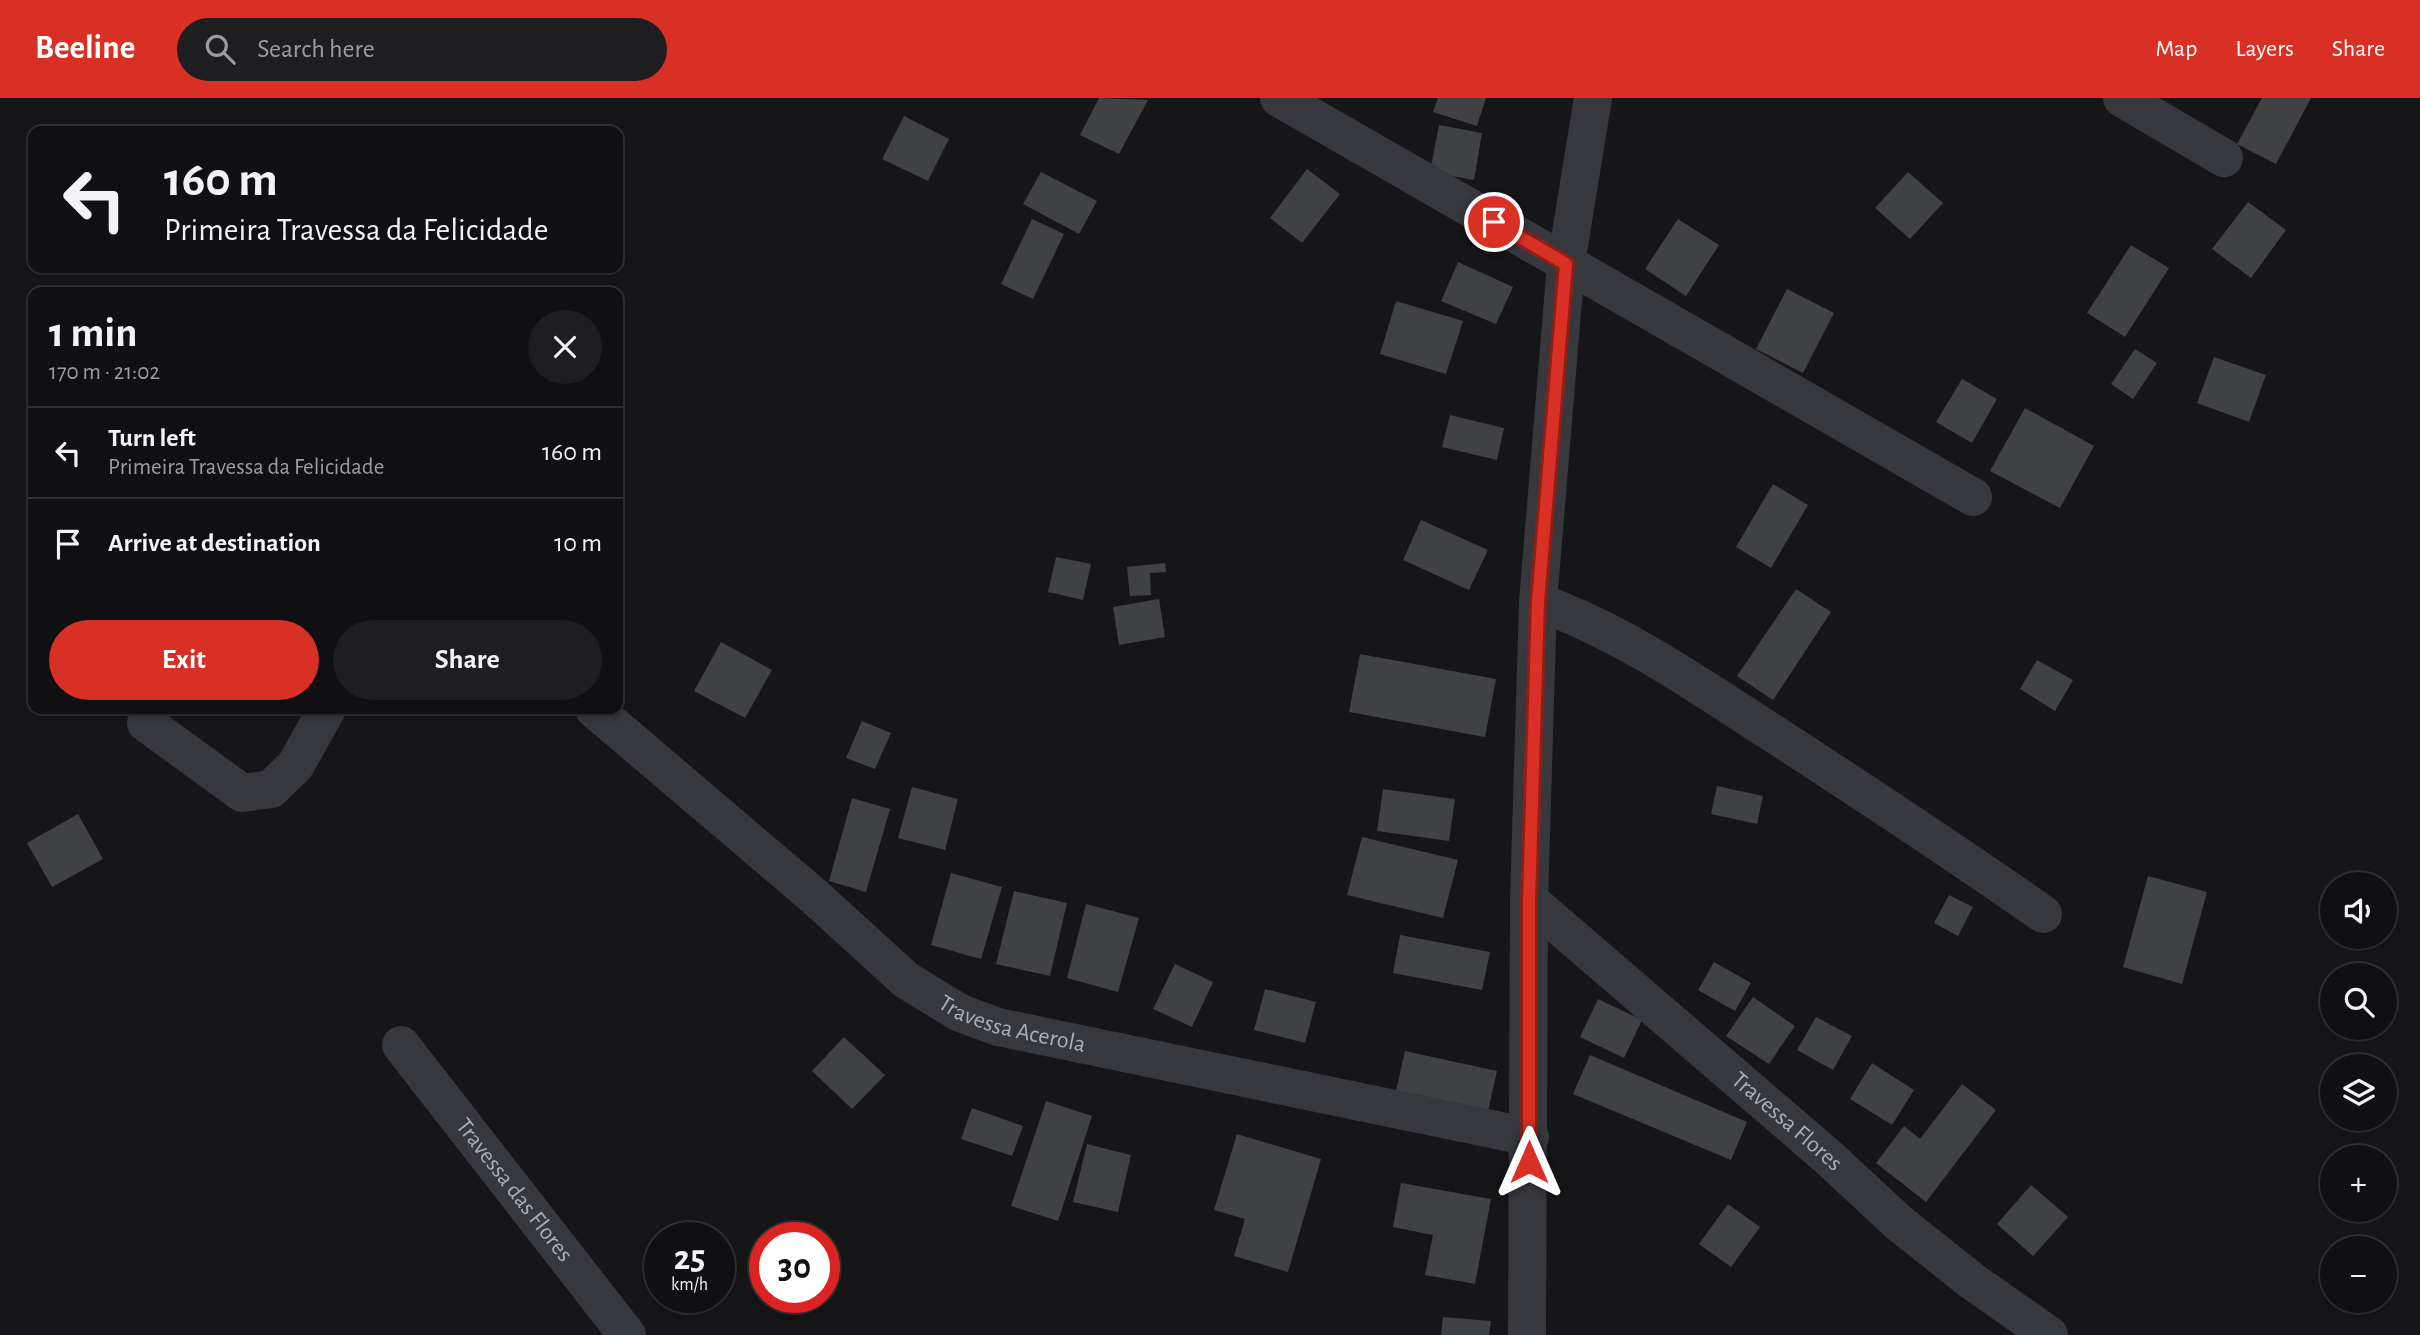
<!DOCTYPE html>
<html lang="en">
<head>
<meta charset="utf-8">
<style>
	:root { --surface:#101012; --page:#1e1e20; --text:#f1f3f6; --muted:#9c9d9f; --line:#303032; --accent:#d93025 }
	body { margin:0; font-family:"Alegreya Sans",sans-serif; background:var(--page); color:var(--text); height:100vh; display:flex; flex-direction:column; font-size:26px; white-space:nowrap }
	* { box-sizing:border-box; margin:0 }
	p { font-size:23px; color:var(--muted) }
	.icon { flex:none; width:38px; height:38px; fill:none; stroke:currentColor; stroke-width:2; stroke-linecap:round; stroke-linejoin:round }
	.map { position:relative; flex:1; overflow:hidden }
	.drawer { position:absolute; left:28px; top:189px; width:595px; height:427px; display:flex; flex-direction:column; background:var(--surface); border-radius:14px; box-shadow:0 4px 10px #0003,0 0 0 2px var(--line) }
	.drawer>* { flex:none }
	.banner { position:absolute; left:28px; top:28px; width:595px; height:147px; border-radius:14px; box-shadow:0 4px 10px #0003,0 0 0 2px var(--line); background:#101012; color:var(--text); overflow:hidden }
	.buttons { position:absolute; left:2320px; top:774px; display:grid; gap:14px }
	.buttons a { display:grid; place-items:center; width:77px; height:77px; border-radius:50%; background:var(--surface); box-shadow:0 4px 10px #0003,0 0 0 2px var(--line); font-size:35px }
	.speed { position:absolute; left:644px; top:1124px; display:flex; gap:14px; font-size:35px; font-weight:700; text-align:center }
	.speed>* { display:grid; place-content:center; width:91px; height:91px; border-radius:50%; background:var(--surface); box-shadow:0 4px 10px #0003,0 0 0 2px var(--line); line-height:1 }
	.speed small { font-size:18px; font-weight:400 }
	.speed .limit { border:10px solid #d22; background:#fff; color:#111 }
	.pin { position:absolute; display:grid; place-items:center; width:60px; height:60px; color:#fff; margin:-30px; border:4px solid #fff; border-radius:50%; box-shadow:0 2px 7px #0007 }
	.me { position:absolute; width:77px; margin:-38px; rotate:0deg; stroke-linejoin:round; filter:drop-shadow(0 0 5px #0008) }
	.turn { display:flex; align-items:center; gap:24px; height:147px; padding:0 21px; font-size:32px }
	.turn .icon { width:91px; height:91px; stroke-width:2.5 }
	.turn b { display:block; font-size:49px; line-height:60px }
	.round { display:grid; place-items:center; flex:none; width:74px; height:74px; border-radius:37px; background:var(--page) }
	.headline { display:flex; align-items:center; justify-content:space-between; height:119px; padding:0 21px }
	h1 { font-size:42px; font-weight:700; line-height:52px }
	.primary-button { display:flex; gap:14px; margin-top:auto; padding:14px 21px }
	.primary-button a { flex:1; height:80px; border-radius:42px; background:var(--accent); color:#fff; font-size:28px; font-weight:700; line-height:80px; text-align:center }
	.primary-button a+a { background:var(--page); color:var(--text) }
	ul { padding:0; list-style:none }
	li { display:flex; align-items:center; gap:21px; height:91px; padding:0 21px; border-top:2px solid var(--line) }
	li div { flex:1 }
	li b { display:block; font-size:26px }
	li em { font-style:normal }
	header { display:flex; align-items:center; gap:42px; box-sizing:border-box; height:98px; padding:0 35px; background:var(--accent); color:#fff }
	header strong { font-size:33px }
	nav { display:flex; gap:38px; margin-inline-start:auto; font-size:24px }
	.search { width:490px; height:63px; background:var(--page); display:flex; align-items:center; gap:18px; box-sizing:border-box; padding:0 24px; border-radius:38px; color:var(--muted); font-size:26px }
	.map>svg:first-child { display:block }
	.building { fill:#404145 }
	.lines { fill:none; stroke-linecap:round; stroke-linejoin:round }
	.minor { stroke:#37383d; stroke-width:38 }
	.route-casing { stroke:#8d1f18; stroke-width:18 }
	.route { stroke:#d93025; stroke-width:12 }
	.labels { text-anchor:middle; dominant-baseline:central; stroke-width:5; stroke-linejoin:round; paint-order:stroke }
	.street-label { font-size:24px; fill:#a8adb8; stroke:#111113 }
</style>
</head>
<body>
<header>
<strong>Beeline</strong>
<div class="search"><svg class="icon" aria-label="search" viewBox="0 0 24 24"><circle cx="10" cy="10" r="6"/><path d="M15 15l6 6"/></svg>Search here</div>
<nav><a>Map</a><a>Layers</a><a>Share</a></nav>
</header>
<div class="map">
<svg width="2420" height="1237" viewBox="0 0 2420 1237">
	<rect width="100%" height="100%" fill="#161618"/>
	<path class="building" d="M1099,0L1148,2L1119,56L1080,37Z
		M1438,0H1486L1477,28L1433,14Z
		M2262,0H2311L2276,66L2237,46Z
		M904,18L949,41L928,83L882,61Z
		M1439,27L1482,35L1474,82L1430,74Z
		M1307,71L1340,96L1302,145L1270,120Z
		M1041,74L1097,103L1079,136L1023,106Z
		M1908,74L1943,105L1910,141L1875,110Z
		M2248,104L2286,132L2251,180L2212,151Z
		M1032,121L1064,136L1033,201L1001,186Z
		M1678,121L1719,147L1686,198L1645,171Z
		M2131,147L2169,170L2125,239L2087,215Z
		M1458,164L1513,189L1496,226L1441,203Z
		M1787,191L1834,215L1803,275L1756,251Z
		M1396,203L1463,223L1446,276L1380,256Z
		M2135,251L2157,265L2133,301L2111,286Z
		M2214,259L2266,277L2249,324L2197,305Z
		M1962,281L1997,301L1972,345L1936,324Z
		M2025,310L2094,348L2060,410L1990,373Z
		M1450,317L1504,330L1497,362L1442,349Z
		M1773,386L1808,407L1771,470L1736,449Z
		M1421,422L1488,452L1469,492L1403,462Z
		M1056,459L1091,466L1083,502L1048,494Z
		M1165,465L1166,474L1150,475L1151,497L1130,498L1127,469Z
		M1796,491L1831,514L1773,602L1737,578Z
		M1159,501L1165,539L1119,547L1113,509Z
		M721,544L772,572L745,620L694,593Z
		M1360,556L1496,581L1485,639L1349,614Z
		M2037,562L2073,582L2055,613L2020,591Z
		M862,623L891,635L875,671L846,660Z
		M1717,688L1763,698L1757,726L1711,716Z
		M912,689L958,701L945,752L898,740Z
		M1383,691L1455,701L1449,743L1377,733Z
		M852,700L890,711L866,794L829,783Z
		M78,716L103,761L52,789L27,745Z
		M1362,739L1458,762L1443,820L1347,797Z
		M951,775L1002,789L981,861L931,847Z
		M2148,778L2207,794L2182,886L2123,869Z
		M1014,793L1067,805L1050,878L996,866Z
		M1949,797L1973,809L1958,838L1934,825Z
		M1086,806L1139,820L1118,894L1067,880Z
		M1400,837L1490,854L1482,892L1393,875Z
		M1714,864L1751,885L1735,913L1698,892Z
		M1175,866L1213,884L1192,929L1153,911Z
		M1265,891L1316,904L1305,945L1254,932Z
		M1753,899L1795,928L1769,966L1726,938Z
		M1598,901L1642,922L1624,960L1580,939Z
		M1816,919L1852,938L1833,972L1797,952Z
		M844,939L885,977L852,1011L812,973Z
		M1405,953L1497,973L1487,1017L1395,997Z
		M1590,957L1747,1024L1731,1062L1573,996Z
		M1872,965L1914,992L1892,1027L1850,1001Z
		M1962,986L1996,1012L1926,1104L1876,1065L1904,1028L1920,1041Z
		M1046,1003L1092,1018L1058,1123L1011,1108Z
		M972,1010L1023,1028L1012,1058L961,1041Z
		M1237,1036L1321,1061L1288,1174L1234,1158L1245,1121L1214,1112Z
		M1087,1046L1131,1057L1118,1114L1073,1104Z
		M1401,1085L1491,1101L1475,1186L1425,1177L1433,1137L1393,1129Z
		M2031,1087L2068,1119L2033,1158L1997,1126Z
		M1728,1106L1760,1129L1731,1169L1699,1146Z
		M1443,1219L1491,1223L1489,1237H1441Z"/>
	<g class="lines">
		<g class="minor">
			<path d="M1279,0L1973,399"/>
			<path d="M2122,0L2224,60"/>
			<path d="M1538,504C1619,533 1689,581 1760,627C1856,689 1950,751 2043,816"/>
			<path id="s1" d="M594,611L815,799L906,882L960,915L998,929L1530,1039"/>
			<path d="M146,625L242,695L271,691L295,668L327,611"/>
			<path id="s2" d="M1529,802L1828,1059L1899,1125L1972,1183L2049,1237"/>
			<path id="s3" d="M401,947L627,1237"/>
			<path d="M1527,1237L1529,802L1538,504L1566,166L1593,0"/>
		</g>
	</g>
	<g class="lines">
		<g class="route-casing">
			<path id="route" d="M1494,124L1566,166L1538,504L1529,803V1064"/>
		</g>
		<use href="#route" class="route"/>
	</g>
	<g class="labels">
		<g class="street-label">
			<text stroke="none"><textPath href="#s1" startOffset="530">Travessa Acerola</textPath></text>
			<text stroke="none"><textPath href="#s2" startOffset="340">Travessa Flores</textPath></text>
			<text stroke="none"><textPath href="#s3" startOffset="184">Travessa das Flores</textPath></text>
		</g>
	</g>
</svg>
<div class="buttons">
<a><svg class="icon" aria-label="sound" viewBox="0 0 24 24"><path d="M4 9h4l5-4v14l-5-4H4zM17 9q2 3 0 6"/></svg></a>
<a><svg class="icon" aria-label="search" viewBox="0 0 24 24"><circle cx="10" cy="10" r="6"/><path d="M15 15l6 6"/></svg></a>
<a><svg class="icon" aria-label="layers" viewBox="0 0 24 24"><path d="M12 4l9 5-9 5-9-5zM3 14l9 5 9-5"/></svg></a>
<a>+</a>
<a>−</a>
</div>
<div class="speed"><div>25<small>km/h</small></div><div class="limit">30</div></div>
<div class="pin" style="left:1494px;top:124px;background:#d93025"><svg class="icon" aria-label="arrive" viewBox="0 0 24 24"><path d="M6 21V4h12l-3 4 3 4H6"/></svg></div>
<svg class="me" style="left:1529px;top:1064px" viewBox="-20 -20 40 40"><path d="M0-17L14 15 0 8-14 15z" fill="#d93025" stroke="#fff" stroke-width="4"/></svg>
<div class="banner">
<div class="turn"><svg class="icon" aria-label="left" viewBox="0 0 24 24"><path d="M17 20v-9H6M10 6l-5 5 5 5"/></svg><div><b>160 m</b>Primeira Travessa da Felicidade</div></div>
</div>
<section class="drawer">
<div class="headline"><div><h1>1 min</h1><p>170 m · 21:02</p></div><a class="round"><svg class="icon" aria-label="close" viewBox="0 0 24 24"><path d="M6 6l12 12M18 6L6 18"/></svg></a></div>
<ul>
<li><svg class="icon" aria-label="left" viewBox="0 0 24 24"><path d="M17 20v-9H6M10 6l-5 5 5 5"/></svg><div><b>Turn left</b><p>Primeira Travessa da Felicidade</p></div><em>160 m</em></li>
<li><svg class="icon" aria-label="arrive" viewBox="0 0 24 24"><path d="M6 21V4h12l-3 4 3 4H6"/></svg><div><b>Arrive at destination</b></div><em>10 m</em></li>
</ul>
<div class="primary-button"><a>Exit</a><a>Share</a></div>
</section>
</div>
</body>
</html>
